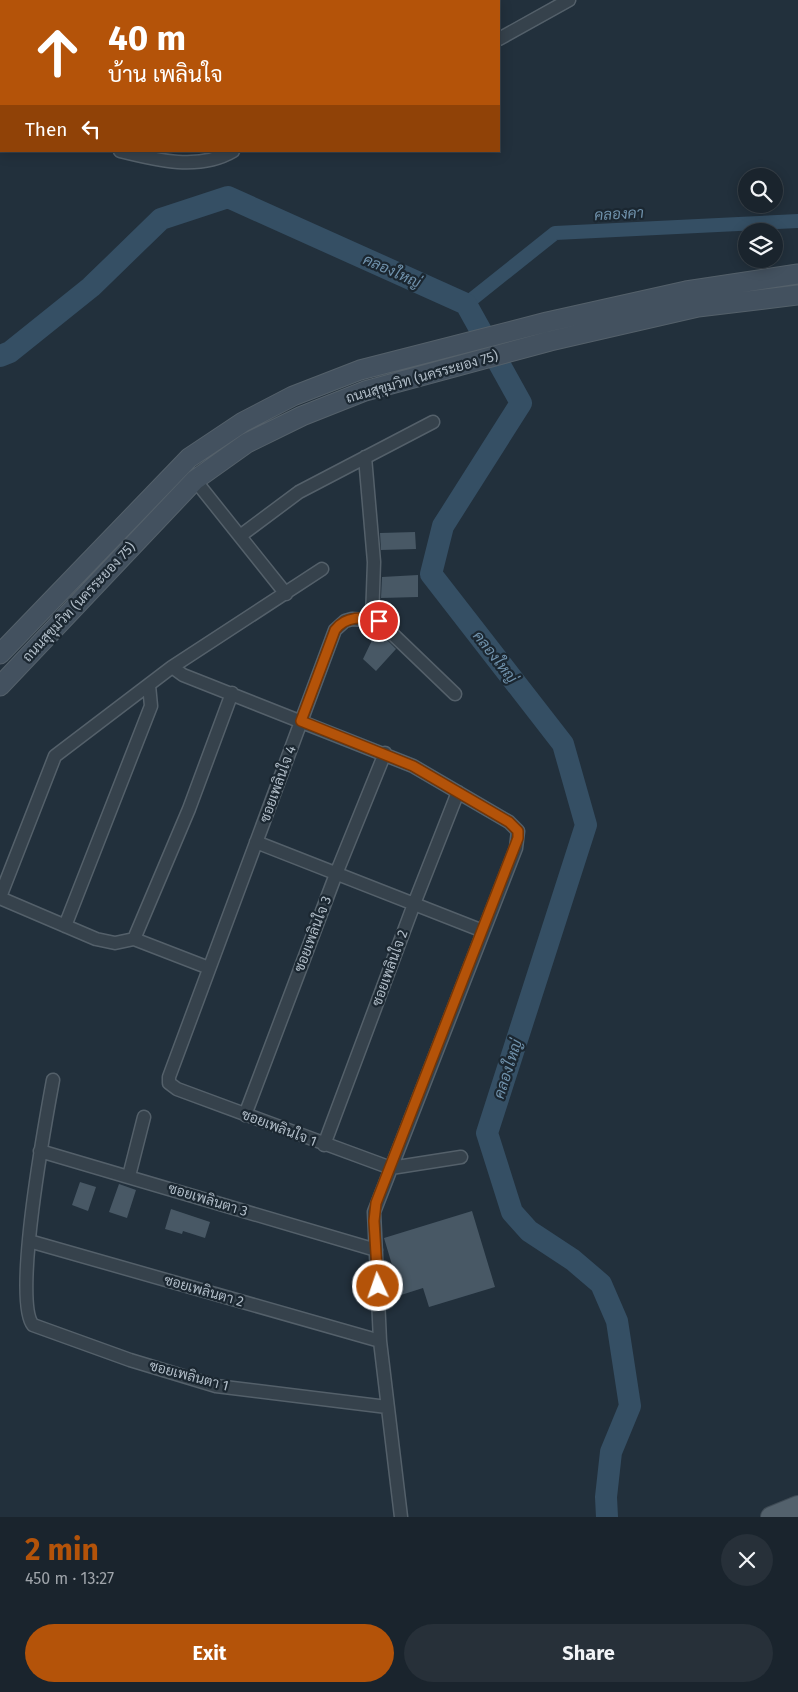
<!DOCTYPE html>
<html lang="en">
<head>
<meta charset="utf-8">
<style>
	:root { --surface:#1a242d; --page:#273039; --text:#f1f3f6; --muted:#9fa4aa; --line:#384149; --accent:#b45309 }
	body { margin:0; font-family:"Fira Sans",Sarabun,sans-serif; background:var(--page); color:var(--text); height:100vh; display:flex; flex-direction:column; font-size:19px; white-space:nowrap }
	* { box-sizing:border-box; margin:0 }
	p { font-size:16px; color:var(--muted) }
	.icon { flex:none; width:28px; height:28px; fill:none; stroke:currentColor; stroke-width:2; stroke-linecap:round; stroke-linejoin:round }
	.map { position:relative; height:1517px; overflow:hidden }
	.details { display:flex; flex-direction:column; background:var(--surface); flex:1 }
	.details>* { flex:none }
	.banner { position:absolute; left:0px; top:0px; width:500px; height:152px; box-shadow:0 2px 12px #0003,0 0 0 1px var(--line); background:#b45309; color:#fff; overflow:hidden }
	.tools { position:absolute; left:738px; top:168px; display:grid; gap:10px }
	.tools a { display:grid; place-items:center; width:45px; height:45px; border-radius:50%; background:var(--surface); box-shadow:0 2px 12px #0003,0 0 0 1px var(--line); font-size:25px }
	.pin { position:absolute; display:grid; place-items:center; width:42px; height:42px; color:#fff; margin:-21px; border:2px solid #fff; border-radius:50%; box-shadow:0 1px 5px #0007 }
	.me { position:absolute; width:55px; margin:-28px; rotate:357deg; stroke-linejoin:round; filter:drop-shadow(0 0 4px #0008) }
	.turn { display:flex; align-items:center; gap:18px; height:105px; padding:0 25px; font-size:22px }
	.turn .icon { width:65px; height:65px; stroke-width:2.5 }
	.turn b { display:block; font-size:35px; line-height:42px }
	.then { display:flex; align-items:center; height:48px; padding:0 25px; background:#0003; gap:10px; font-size:19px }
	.round { display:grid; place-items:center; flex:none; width:52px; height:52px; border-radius:26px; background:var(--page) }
	.head { display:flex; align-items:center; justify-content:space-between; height:85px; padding:0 25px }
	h1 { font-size:30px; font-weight:700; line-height:38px; color:var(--accent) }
	.primary-button { display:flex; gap:10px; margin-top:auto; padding:10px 25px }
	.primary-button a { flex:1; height:58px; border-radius:30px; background:var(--accent); color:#fff; font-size:20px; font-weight:700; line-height:58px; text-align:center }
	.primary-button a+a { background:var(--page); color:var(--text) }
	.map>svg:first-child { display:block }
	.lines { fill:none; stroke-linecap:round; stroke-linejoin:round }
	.canal { stroke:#354f64; stroke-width:14 }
	.river { stroke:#354f64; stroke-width:22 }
	.building { fill:#485865 }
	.street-casing { stroke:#54606a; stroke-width:15 }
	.secondary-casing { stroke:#54606a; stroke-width:21 }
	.primary-casing { stroke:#3f4b55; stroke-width:22 }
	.street { stroke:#36424c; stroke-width:12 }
	.secondary { stroke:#43515f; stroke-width:19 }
	.primary { stroke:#53616c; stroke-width:20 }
	.route-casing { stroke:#753606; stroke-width:12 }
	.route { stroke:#b45309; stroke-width:9 }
	.labels { text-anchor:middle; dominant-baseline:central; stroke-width:4.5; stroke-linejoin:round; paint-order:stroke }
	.street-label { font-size:14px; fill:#b1bdc8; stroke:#1b2731 }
	.water-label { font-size:15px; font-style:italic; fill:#7092ac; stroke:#1b2731 }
</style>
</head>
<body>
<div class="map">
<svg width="798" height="1517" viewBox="0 0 798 1517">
	<rect width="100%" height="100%" fill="#22303c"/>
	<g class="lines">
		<path class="canal" d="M466,304L555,233L798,221"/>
		<path class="river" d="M0,356L10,352L91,287L161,219L228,197L466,304L521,403L443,526L431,574L563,744L586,825L487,1133L512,1212L529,1231L573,1260L601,1284L617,1321L630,1406L611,1452L606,1497L607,1517"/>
	</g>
	<path class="building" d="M415,532L416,549L381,550L380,533Z
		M418,575V597L381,598L382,577Z
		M377,630L396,649L376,671L363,659Z
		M80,1182L96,1187L88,1211L72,1205Z
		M119,1184L136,1190L127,1218L109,1212Z
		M171,1209L210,1222L205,1238L183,1231L182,1234L165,1229Z
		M472,1211L495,1287L429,1307L423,1288L401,1295L384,1238Z"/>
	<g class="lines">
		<g class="street-casing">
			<path id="street" d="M499,39L569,0
				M0,95H1
				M120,151C156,160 199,171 233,151
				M365,457L374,562L372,619
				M195,480L286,594
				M240,536L299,492L433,422
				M172,667L183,675L413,766L509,822L518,831L516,848L374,1212L380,1341L401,1517
				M455,694L379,621L352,619L345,621L335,630L169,1077V1083L177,1089L391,1168L461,1157
				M256,842L483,931
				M0,897L55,756L172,667L322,569
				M0,898L96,939L115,943L134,939L209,968
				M65,926L151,706L149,685
				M134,939L189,809L232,693
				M53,1080C46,1118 12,1301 33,1325L130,1360L216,1386L387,1407
				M245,1115L336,874L385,753
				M324,1145L414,904L458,792
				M40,1151L376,1250
				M129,1176L144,1117
				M29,1241L380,1341"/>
		</g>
		<g class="secondary-casing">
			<path id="secondary" d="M0,654L189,458L243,422L293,396L360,370L547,322L686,291L798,274
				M0,686L195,480L247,443L302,416L365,391L550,341L698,307L798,295"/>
		</g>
		<g class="primary-casing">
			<path id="primary" d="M771,1517L798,1506"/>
		</g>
		<use href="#street" class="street"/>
		<use href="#secondary" class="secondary"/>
		<use href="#primary" class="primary"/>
	</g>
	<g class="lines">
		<g class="route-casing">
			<path id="route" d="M378,1286L374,1221L376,1203L518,838V831L509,822L413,766L301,721L335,630C345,616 364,616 379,621"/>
		</g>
		<use href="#route" class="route"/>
	</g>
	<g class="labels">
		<g class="street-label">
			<text transform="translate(422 377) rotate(-16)">ถนนสุขุมวิท (นครระยอง 75)</text>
			<text transform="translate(79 602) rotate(-47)">ถนนสุขุมวิท (นครระยอง 75)</text>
			<text transform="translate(278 784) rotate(-70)">ซอยเพลินใจ 4</text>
			<text transform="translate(313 934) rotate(-69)">ซอยเพลินใจ 3</text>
			<text transform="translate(390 968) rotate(-70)">ซอยเพลินใจ 2</text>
			<text transform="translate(279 1128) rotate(21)">ซอยเพลินใจ 1</text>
			<text transform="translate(208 1200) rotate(17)">ซอยเพลินตา 3</text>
			<text transform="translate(204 1291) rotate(16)">ซอยเพลินตา 2</text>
			<text transform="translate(189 1376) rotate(15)">ซอยเพลินตา 1</text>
		</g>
		<g class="water-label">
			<text transform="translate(619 214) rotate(-3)">คลองคา</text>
			<text transform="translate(392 271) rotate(24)">คลองใหญ่</text>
			<text transform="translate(495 657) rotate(52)">คลองใหญ่</text>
			<text transform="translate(508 1069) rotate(-72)">คลองใหญ่</text>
		</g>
	</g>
</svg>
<div class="tools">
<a><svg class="icon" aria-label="search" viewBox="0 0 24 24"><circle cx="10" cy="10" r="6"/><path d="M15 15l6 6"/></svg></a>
<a><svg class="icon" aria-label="layers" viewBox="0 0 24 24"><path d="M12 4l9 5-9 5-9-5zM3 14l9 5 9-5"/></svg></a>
</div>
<div class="pin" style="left:379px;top:621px;background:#d93025"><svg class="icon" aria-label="arrive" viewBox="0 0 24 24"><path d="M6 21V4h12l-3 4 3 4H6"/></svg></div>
<svg class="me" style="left:378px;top:1286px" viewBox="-20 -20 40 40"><circle r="17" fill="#b45309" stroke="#fff" stroke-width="3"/><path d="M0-11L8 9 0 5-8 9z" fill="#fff"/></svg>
<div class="banner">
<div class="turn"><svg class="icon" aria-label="ahead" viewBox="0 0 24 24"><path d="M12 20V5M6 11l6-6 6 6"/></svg><div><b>40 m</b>บ้าน เพลินใจ</div></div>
<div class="then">Then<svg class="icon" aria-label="left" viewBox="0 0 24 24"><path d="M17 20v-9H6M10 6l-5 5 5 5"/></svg></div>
</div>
</div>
<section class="details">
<div class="head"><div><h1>2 min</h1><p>450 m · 13:27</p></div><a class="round"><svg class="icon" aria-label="close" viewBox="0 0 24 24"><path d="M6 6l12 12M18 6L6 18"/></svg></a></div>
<div class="primary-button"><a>Exit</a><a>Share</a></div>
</section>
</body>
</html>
